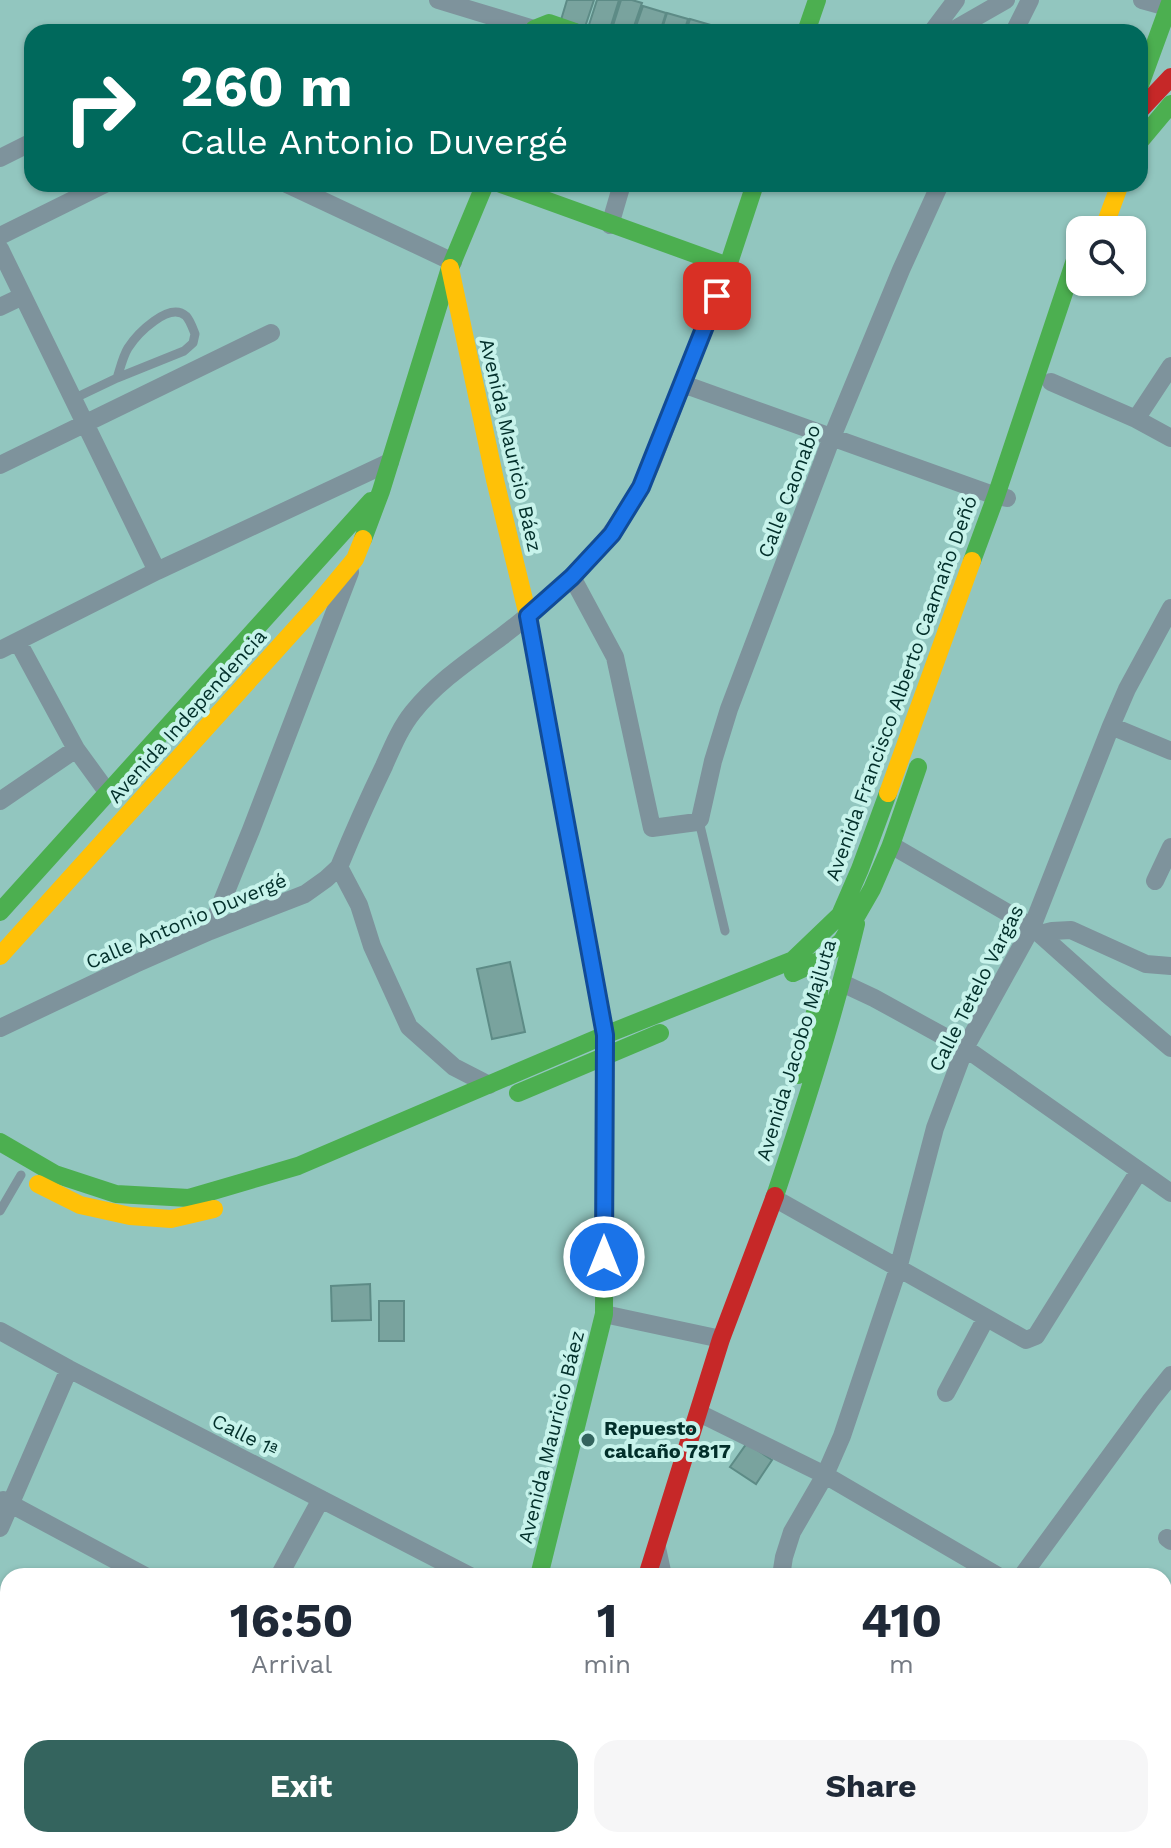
<!DOCTYPE html>
<html lang="en">
<head>
<meta charset="utf-8">
<style>
	:root { --surface:#fff; --page:#f6f6f7; --text:#1f2937; --muted:#747a83; --accent:#34645e }
	body { margin:0; font-family:"Work Sans",sans-serif; background:var(--page); color:var(--text); height:100vh; display:flex; flex-direction:column; font-size:30px; white-space:nowrap }
	* { box-sizing:border-box; margin:0 }
	p { font-size:26px; color:var(--muted) }
	.icon { flex:none; width:44px; height:44px; fill:none; stroke:currentColor; stroke-width:2; stroke-linecap:round; stroke-linejoin:round }
	.map { position:relative; flex:1; overflow:hidden }
	.drawer { position:absolute; left:0px; top:1568px; width:1172px; height:280px; display:flex; flex-direction:column; background:var(--surface); border-radius:24px 24px 0 0; box-shadow:0 2px 6px #0004 }
	.drawer>* { flex:none }
	.banner { position:absolute; left:24px; top:24px; width:1124px; height:168px; border-radius:24px; box-shadow:0 2px 6px #0004; background:#00695c; color:#fff; overflow:hidden }
	.buttons { position:absolute; left:1066px; top:216px; display:grid; gap:16px }
	.buttons a { display:grid; place-items:center; width:80px; height:80px; border-radius:16px; background:var(--surface); box-shadow:0 2px 6px #0004; font-size:40px }
	.pin { position:absolute; display:grid; place-items:center; width:68px; height:68px; color:#fff; margin:-34px; border-radius:16px; box-shadow:0 4px 12px #0006 }
	.me { position:absolute; width:88px; margin:-44px; rotate:0deg; stroke-linejoin:round; filter:drop-shadow(0 0 6px #0008) }
	.turn { display:flex; align-items:center; gap:28px; height:168px; padding:0 24px; font-size:36px }
	.turn .icon { width:104px; height:104px; stroke-width:2.5 }
	.turn b { display:block; font-size:56px; line-height:68px }
	.eta { display:flex; justify-content:space-evenly; align-items:center; height:136px; text-align:center }
	.eta b { font-size:48px; font-weight:700; line-height:56px }
	.button { display:flex; gap:16px; margin-top:auto; padding:16px 24px }
	.button a { flex:1; height:92px; border-radius:24px; background:var(--accent); color:#fff; font-size:32px; font-weight:700; line-height:92px; text-align:center }
	.button a+a { background:var(--page); color:var(--text) }
	.map>svg:first-child { display:block }
	.building { fill:#79a39e; stroke:#5d8b86; stroke-width:2 }
	.lines { fill:none; stroke-linecap:round; stroke-linejoin:round }
	.lane { stroke:#7e939c; stroke-width:9 }
	.street { stroke:#7e939c; stroke-width:18 }
	.fast { stroke:#4caf50; stroke-width:18 }
	.slow { stroke:#ffc107; stroke-width:18 }
	.jam { stroke:#c62828; stroke-width:18 }
	.route-casing { stroke:#114b97; stroke-width:20 }
	.route { stroke:#1a73e8; stroke-width:14 }
	.poi-dot { fill:#34645e; stroke:#c7f3eb; stroke-width:3 }
	.labels { text-anchor:middle; dominant-baseline:central; stroke-width:8; stroke-linejoin:round; paint-order:stroke }
	.street-label { font-size:20px; fill:#022f2a; stroke:#c7f3eb }
	.poi-label { font-size:20px; font-weight:bold; fill:#022f2a; stroke:#c7f3eb; text-anchor:start }
</style>
</head>
<body>
<div class="map">
<svg width="1171" height="1848" viewBox="0 0 1171 1848">
	<rect width="100%" height="100%" fill="#92c6bf"/>
	<path class="building" d="M567,0H594L585,27L561,20Z
		M597,0H619L609,32H600L588,28Z
		M621,0H632L642,3L632,32H611Z
		M643,6L666,13L660,32H634Z
		M667,13L688,19L684,32H661Z
		M690,19L714,26L712,32H686Z
		M510,962L525,1032L492,1039L477,969Z
		M370,1284L371,1320L332,1321L331,1286Z
		M379,1301H404V1341H379Z
		M747,1443L772,1460L756,1484L730,1467Z"/>
	<g class="lines">
		<path class="lane" d="M73,399L117,378L184,351L193,343L195,334C193,329 190,320 186,316C169,301 137,334 128,348C123,356 120,369 117,378
			M699,821L725,931
			M0,1211L21,1175"/>
		<path class="street" d="M438,0L534,29
			M1142,0L1171,8
			M932,32L956,0
			M950,32L1006,0
			M1014,32L1030,0
			M0,158L32,142
			M287,184L453,262
			M610,225L622,184
			M0,236L105,184
			M0,249L157,571
			M0,307L23,296
			M1051,382L1136,419L1171,438
			M683,384L996,496L1007,498
			M1136,419L1171,366
			M0,465L271,333
			M572,577L615,657L652,828L697,822L700,819L713,761L729,709L832,437L901,270L940,184
			M18,642L76,749L108,793
			M0,650L157,571L390,462
			M1111,726L1171,751
			M0,801L76,749
			M891,845L1032,927L1107,994L1171,1048
			M339,867L359,905L372,946L409,1027L454,1067L489,1085
			M1155,881L1171,847
			M210,931L251,830L350,572
			M1040,934L1052,931L1071,930L1146,964L1171,966
			M842,983L874,998L965,1048L1171,1193
			M0,1028L135,964L210,931L305,894L326,879L339,867C353,833 368,799 384,766C392,748 400,728 413,712C437,682 470,660 501,637C565,588 619,539 652,463L728,266
			M774,1198L1026,1340L1036,1336L1139,1171
			M604,1314L721,1339
			M0,1331L69,1369L470,1576
			M946,1393L986,1318
			M699,1413L825,1475L998,1576
			M3,1500L145,1576
			M0,1528L69,1369
			M1167,1538L1171,1541
			M657,1548L663,1576
			M279,1576L321,1499
			M781,1576L784,1557L792,1532L825,1475L842,1436L898,1269L935,1128L965,1048L1032,927L1111,726L1127,689L1171,608
			M1022,1576L1151,1400L1171,1375
			M1164,1666L1171,1670
			M0,1678L8,1683
			M1164,1816L1171,1808
			M275,1840L288,1848
			M810,1840L814,1848
			M122,1848L126,1840
			M681,1848V1840
			M1130,1848L1139,1840"/>
		<path class="fast" d="M534,29L549,23L575,32
			M806,32L817,0
			M1140,85L1171,0
			M1140,141L1171,104
			M501,184L728,266L755,184
			M363,539L381,491L450,268L485,184
			M972,561L996,496L1080,245
			M0,912L371,501
			M793,973L821,960L842,941L872,889L891,845L918,767
			M798,1075L819,998L821,960
			M518,1093L660,1033
			M0,1142L55,1174L116,1194L189,1198L298,1166L605,1035L793,960L840,915L860,869L888,793
			M775,1196C805,1106 834,1016 856,924
			M539,1576L604,1314L605,1035L540,681
			M449,1848L452,1840
			M559,1848L561,1840"/>
		<path class="slow" d="M1103,230L1120,184
			M450,268L495,480L528,616L540,681
			M888,793L972,561
			M0,956L316,606L355,559L363,539
			M38,1184L80,1205L130,1216L171,1219L214,1209"/>
		<path class="jam" d="M1140,110L1171,77
			M647,1576L721,1339L775,1196"/>
	</g>
	<g class="lines">
		<g class="route-casing">
			<path id="route" d="M604,1257L605,1035L528,616L572,577L612,534L641,487L717,296"/>
		</g>
		<use href="#route" class="route"/>
	</g>
	<circle class="poi-dot" cx="588" cy="1440" r="8"/>
	<g class="labels">
		<g class="street-label">
			<text transform="translate(511 445) rotate(77)">Avenida Mauricio Báez</text>
			<text transform="translate(789 491) rotate(-69)">Calle Caonabo</text>
			<text transform="translate(901 688) rotate(-70)">Avenida Francisco Alberto Caamaño Deñó</text>
			<text transform="translate(187 716) rotate(-48)">Avenida Independencia</text>
			<text transform="translate(186 921) rotate(-23)">Calle Antonio Duvergé</text>
			<text transform="translate(976 988) rotate(-63)">Calle Tetelo Vargas</text>
			<text transform="translate(796 1050) rotate(-73)">Avenida Jacobo Majluta</text>
			<text transform="translate(245 1435) rotate(27)">Calle 1ª</text>
			<text transform="translate(551 1437) rotate(-76)">Avenida Mauricio Báez</text>
		</g>
		<g class="poi-label">
			<text x="604" y="1428">Repuesto<tspan x="604" dy="23">calcaño 7817</tspan></text>
		</g>
	</g>
</svg>
<div class="buttons">
<a><svg class="icon" aria-label="search" viewBox="0 0 24 24"><circle cx="10" cy="10" r="6"/><path d="M15 15l6 6"/></svg></a>
</div>
<div class="pin" style="left:717px;top:296px;background:#d93025"><svg class="icon" aria-label="arrive" viewBox="0 0 24 24"><path d="M6 21V4h12l-3 4 3 4H6"/></svg></div>
<svg class="me" style="left:604px;top:1257px" viewBox="-20 -20 40 40"><circle r="17" fill="#1a73e8" stroke="#fff" stroke-width="3"/><path d="M0-11L8 9 0 5-8 9z" fill="#fff"/></svg>
<div class="banner">
<div class="turn"><svg class="icon" aria-label="right" viewBox="0 0 24 24"><path d="M7 20v-9h11M14 6l5 5-5 5"/></svg><div><b>260 m</b>Calle Antonio Duvergé</div></div>
</div>
<section class="drawer">
<div class="eta">
<div><b>16:50</b><p>Arrival</p></div>
<div><b>1</b><p>min</p></div>
<div><b>410</b><p>m</p></div>
</div>
<div class="button"><a>Exit</a><a>Share</a></div>
</section>
</div>
</body>
</html>
